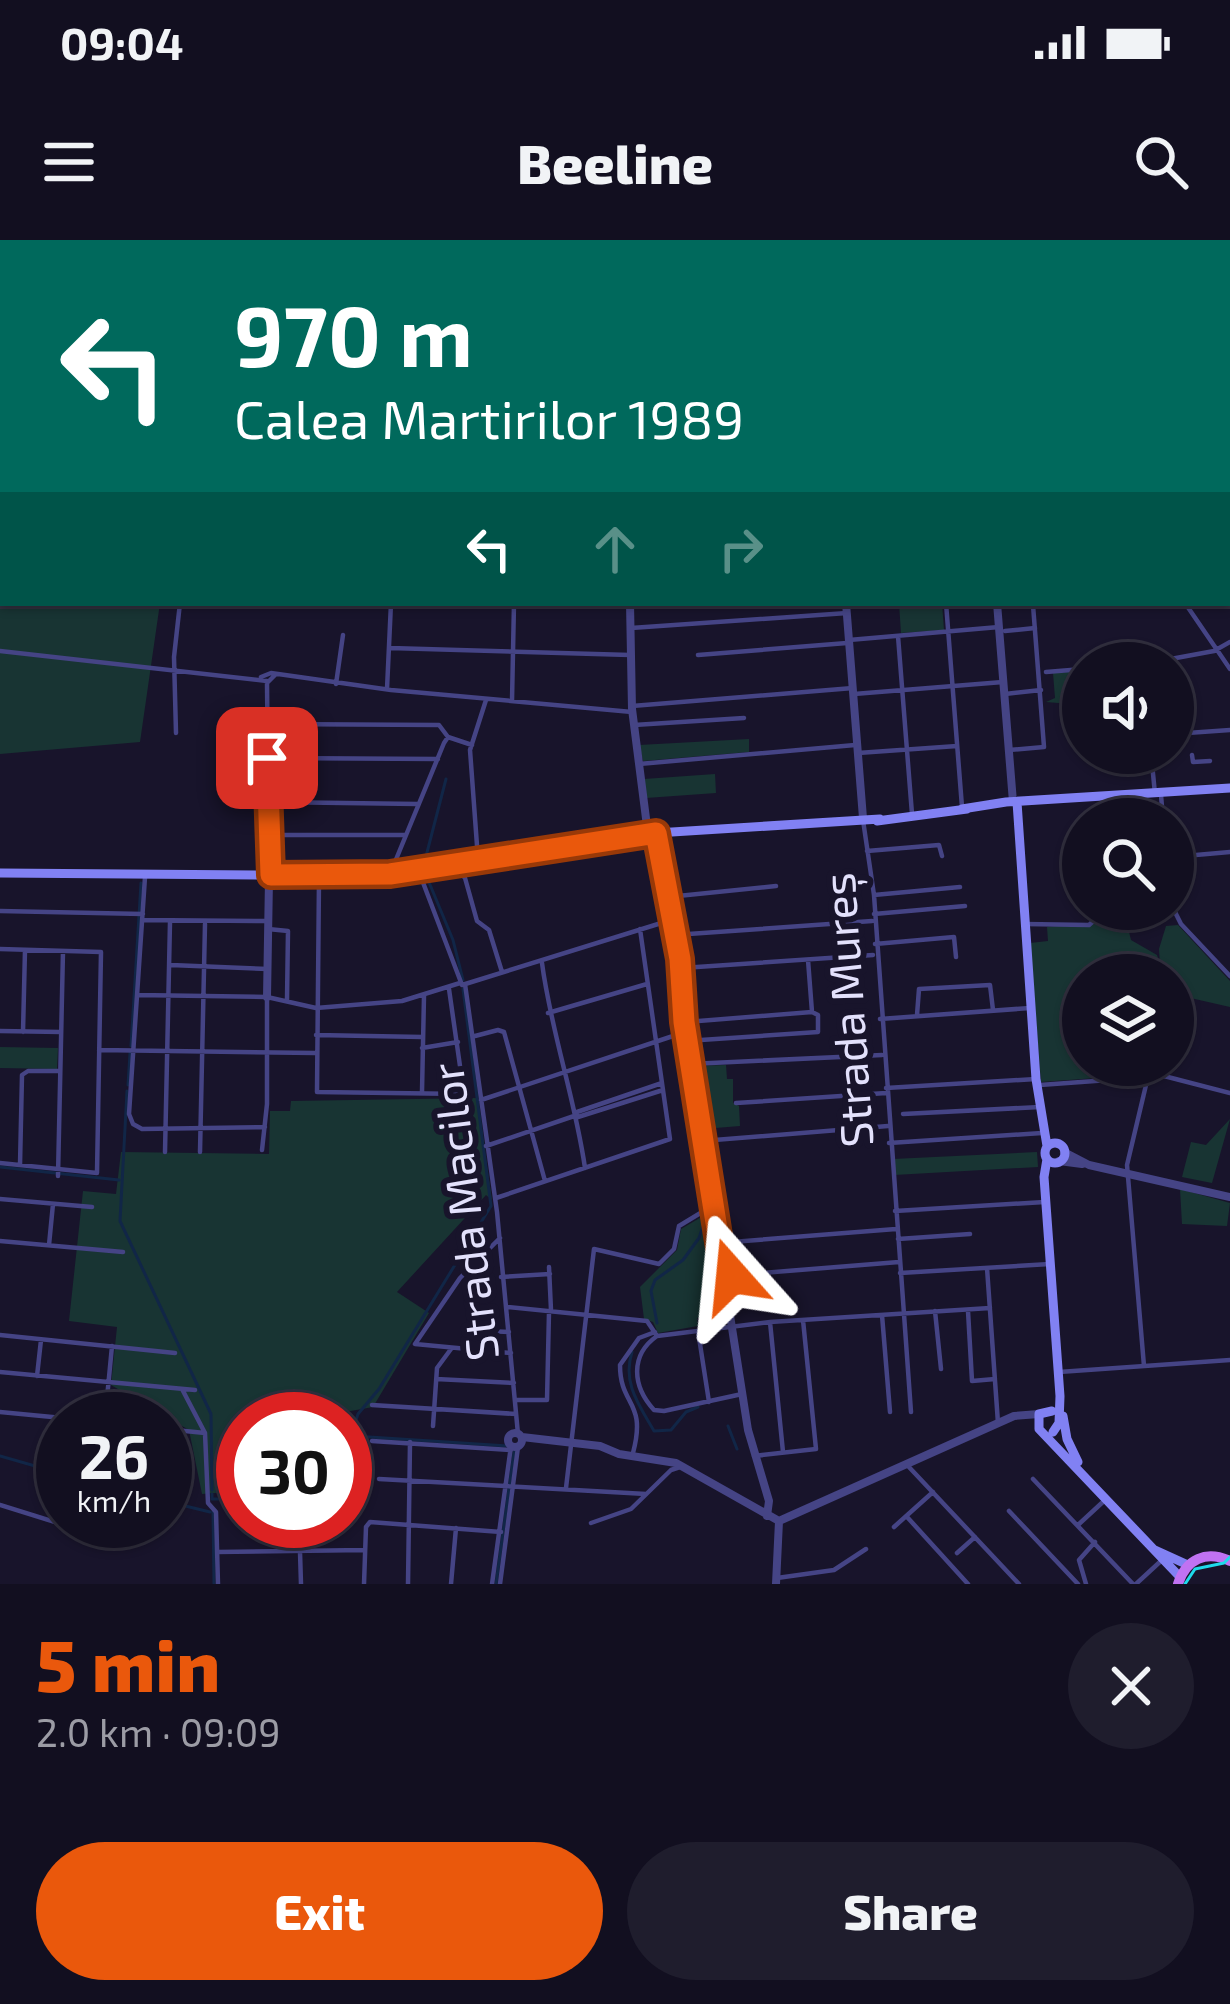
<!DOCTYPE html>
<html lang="en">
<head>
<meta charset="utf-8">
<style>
	:root { --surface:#120f20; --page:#1f1d2d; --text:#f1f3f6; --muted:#9c9ca5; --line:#312f3e; --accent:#ea580c }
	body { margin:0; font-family:"Exo 2",sans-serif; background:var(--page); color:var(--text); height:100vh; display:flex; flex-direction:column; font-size:45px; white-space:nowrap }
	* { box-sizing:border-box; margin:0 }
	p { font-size:39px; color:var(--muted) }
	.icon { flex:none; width:66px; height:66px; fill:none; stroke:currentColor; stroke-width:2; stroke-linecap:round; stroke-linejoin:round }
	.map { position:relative; height:1344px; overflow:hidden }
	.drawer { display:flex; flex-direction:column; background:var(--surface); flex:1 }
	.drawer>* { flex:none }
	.guide { position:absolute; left:0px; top:0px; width:1230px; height:366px; box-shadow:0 3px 9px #0004,0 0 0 3px var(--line); background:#00695c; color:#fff; overflow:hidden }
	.controls { position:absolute; left:1062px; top:402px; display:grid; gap:24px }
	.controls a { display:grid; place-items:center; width:132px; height:132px; border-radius:50%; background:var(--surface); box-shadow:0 3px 9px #0004,0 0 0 3px var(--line); font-size:60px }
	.speed { position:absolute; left:36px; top:1152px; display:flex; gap:24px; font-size:60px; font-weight:700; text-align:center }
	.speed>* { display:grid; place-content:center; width:156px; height:156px; border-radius:50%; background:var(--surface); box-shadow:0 3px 9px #0004,0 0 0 3px var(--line); line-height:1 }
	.speed small { font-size:30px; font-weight:400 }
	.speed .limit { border:18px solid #d22; background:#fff; color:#111 }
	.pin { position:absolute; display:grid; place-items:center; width:102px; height:102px; color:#fff; margin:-51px; border-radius:24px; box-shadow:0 6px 18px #0006 }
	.me { position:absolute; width:132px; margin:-66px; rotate:342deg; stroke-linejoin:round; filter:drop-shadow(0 0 9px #0008) }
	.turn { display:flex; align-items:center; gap:42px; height:252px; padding:0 36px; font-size:54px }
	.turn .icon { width:156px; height:156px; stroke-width:2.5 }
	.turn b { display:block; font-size:84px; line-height:102px }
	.lanes { display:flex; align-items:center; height:114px; padding:0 36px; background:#0003; justify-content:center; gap:60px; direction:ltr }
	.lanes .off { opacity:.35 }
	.round { display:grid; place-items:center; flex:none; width:126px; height:126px; border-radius:63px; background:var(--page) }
	.head { display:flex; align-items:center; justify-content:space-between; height:204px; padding:0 36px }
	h1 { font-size:72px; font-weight:800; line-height:90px; color:var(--accent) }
	.primary-button { display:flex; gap:24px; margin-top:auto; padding:24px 36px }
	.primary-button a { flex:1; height:138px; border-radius:72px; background:var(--accent); color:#fff; font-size:48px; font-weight:800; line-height:138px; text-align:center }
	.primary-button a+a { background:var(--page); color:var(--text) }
	.status { display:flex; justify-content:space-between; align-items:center; height:84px; padding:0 60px; background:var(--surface); direction:ltr }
	.status svg { height:33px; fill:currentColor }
	header { display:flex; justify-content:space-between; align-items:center; height:156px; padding:0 36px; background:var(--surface); font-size:54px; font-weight:800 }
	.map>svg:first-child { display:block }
	.green { fill:#183433 }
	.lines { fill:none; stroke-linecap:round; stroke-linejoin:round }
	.stream { stroke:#112647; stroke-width:3 }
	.pedestrian { stroke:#454485; stroke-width:4.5 }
	.minor { stroke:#454485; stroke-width:4.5 }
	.tertiary { stroke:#454485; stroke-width:8 }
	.secondary { stroke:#8181f3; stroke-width:9 }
	.primary { stroke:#c072f2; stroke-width:10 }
	.tram { stroke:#1edaea; stroke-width:3 }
	.route-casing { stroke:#983908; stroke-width:30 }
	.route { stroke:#ea580c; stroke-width:21 }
	.labels { text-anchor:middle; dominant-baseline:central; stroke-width:12; stroke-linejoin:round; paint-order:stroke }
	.street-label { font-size:45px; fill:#e3e1fc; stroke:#18142b }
</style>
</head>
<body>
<div class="status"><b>09:04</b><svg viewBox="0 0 49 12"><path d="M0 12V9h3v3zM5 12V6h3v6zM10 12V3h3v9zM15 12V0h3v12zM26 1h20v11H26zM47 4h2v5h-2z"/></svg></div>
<header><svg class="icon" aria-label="menu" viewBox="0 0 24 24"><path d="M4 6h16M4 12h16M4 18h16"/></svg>Beeline<svg class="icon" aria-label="search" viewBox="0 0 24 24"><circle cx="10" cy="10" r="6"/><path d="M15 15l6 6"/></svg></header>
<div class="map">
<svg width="1230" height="1344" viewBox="0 0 1230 1344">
	<rect width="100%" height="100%" fill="#18142b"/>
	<path class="green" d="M0,230L3,363H160L140,502L0,514Z
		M899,363H942L944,390L901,393Z
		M1083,431V465L1046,462L1055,458L1053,433Z
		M749,499V512L643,521L639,505Z
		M715,534L716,553L646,558L644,539Z
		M1126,680L1131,700L1157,715L1160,725L1159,709L1166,686L1178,685L1230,741V767L1173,754V735H1083V825H1166L1165,833L1041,842L1030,703L1048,701L1047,687Z
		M0,807L58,808L57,829L0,828Z
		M726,825L727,839H733V863L739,866L740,886L703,889L694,826Z
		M477,858L492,960L486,955L397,1052L429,1073L373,1167L334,1174L333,1179H243V1251L202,1254L189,1190L111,1145L117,1087L69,1081L83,951L116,954L121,912L269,914L270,871H290L291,861Z
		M1230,879L1212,943L1182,937L1191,902L1206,905Z
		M1037,912L1038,927L894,935L893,919Z
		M1180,949L1230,963L1227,986L1182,984Z
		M710,972L722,1047L708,1049L712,1076L697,1078L698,1086L658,1093L653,1082L644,1079L640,1047L677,1010L681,989Z"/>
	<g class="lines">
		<path class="stream" d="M424,624L446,539
			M426,635L453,700L463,740
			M131,806L141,643
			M128,845L130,813
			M127,851L120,981L211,1174L212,1250
			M697,893L705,955
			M0,927L119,940
			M657,1083L651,1051L655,1040L683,1020L699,998L707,975
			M632,1112C622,1143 639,1165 654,1191L671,1190L686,1172L698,1167
			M728,1186L737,1209
			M354,1196L508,1206
			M345,1212L358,1174L379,1149L491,966L463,749
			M0,1216L63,1234
			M212,1254V1259H243
			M165,1261L210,1272
			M213,1272L214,1344
			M496,1344L514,1212"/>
		<path class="pedestrian" d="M1005,391L1035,388"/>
		<path class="minor" d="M305,0L314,3
			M1087,0L1089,3
			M1171,0L1173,3
			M413,3L415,0
			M565,3L566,0
			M923,3L932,0
			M1154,3L1159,0
			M1227,27L1230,25
			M1227,79L1230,83
			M1227,189L1230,193
			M946,363L962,567
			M1185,363L1230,429
			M1098,364L1105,363
			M630,366L667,363
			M631,388L847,373
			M898,396L912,574
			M849,400L999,387
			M390,408L630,415
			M0,411L267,441
			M698,415L847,403
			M1149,423L1214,411L1230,402
			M1046,432L1083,429
			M261,437L271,433L391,450L632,472
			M336,444L343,395
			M387,449L391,363
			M854,454L1003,442
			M1005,454L1041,450
			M512,461L514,363
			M632,466L853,448
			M266,484L439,485L448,497
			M634,485L744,478
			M176,493L174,417L180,363
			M1173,494L1230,490
			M1009,510L1044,507L1033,365L1043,363
			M858,513L957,506
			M1151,513L1155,554
			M1192,515L1193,522L1210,521
			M269,518L438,519
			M639,524L855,505
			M1161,555L1163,579
			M269,562L418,564
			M863,580L874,655L911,1172
			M270,595H406
			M867,611L939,605L942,616
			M1173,617L1230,612
			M478,619L470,510L486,460
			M458,630L465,638L477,681L489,690L502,732
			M419,632L462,745L671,680
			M269,634L267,443L275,435
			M390,634L444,503L448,497L472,505
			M145,637L129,874L133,884L142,889L265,887
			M319,639L317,852L464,854L449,749
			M874,655L960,647
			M668,657L776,646
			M1173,668L1181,684L1230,736
			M0,671L143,674
			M874,674L965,666
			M142,680L268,681
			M1024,684L1089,685L1099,676L1135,669
			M268,689L288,691L287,760
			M674,695L872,681
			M875,704L954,697L956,717
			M0,709L101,712L97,933L0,923
			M542,723C551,792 575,858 585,928
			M171,725L268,729
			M682,728L873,715
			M465,744L497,972L518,1194
			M137,755L267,757L316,768L402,761L460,743
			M548,773L647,744
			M917,775L919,749L990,745L993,770
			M880,779L1030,768
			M686,782L812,772
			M0,791L61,792
			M23,792L25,710
			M316,795L422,797
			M475,796L498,790L504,792L545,941
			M686,801L818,792V775L812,772L808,720
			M422,808L458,802
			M99,810L315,813
			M690,824L882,815
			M1040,845L1164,836L1230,853
			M886,848L1036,839
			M422,852L424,756
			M481,860L685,792
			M736,863L886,853
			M577,872L662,843
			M903,874L1040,867
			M578,877L663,850
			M702,901L888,886
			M889,903L1042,893
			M486,906L577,875
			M262,910L267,864V757
			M165,912L170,682
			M200,912L205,684
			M20,925L22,835L28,831H60
			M58,936L63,711
			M496,958L670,899L640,689
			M0,959L92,967
			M895,971L1045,962
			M500,998L460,1038L415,1104L511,1113
			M898,999L970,994
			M0,1001L123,1012
			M719,1003L896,989
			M49,1005L53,964
			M549,1027L551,1070
			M987,1028L998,1183
			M900,1033L1050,1024
			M725,1036L899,1022
			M501,1037L550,1034
			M507,1067L647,1081L657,1096
			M935,1071L941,1129
			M968,1071L972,1141L995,1139
			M882,1075L890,1172
			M770,1082L783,1212
			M488,1091L509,1092
			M698,1091L709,1162
			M0,1095L175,1113
			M657,1096L770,1082L990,1068
			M657,1096C630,1115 632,1146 654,1170L664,1171L742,1154
			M1144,1126L1127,925L1146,845L1155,836
			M0,1132L195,1150
			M1059,1132L1230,1120
			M37,1136L41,1100
			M436,1139L514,1143
			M182,1149L205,1193L208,1263L216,1272L218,1344
			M516,1160H547L549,1072
			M372,1165L516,1174
			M0,1172L73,1179
			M105,1179L112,1106
			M433,1186L437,1128L451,1109
			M165,1189L205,1193
			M372,1201L511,1210
			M633,1213C647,1160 620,1167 620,1125L639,1098L655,1092
			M754,1216L816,1209L803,1080
			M908,1226L1019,1344
			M379,1239L646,1254
			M1033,1239L1133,1344
			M566,1248L594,1009L659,1024L674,1009L679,986L712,966
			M0,1265L87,1292L96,1304
			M1009,1271L1078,1344
			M908,1278L968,1344
			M591,1283L631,1269L671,1230L680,1227
			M1078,1285L1105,1260
			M894,1287L933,1252
			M217,1312L365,1310
			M300,1312L301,1344
			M957,1313L975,1297
			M777,1338L834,1330L866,1309
			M364,1344L366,1287L370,1282L501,1292
			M408,1344L410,1202
			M451,1344L456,1288
			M492,1344L511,1206
			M500,1344L518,1207
			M1086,1344L1079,1320L1095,1302
			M1136,1344L1162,1320"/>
		<path class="tertiary" d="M818,0L819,3
			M966,0V3
			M524,3V0
			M630,3V0
			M1227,92L1230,90
			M630,363L632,469L648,594
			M846,363L863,578
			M997,363L1013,562
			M656,593L680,719L684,782L748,1190L769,1261L767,1276
			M267,757L269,639
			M1064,912L1089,925L1230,957
			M1059,921L1082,924
			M508 1200a7 7 0 1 1 14 0a7 7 0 1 1-14 0Z
			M522,1197L600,1206L619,1214L676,1223L779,1281
			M779,1281L1014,1176L1039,1174
			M776,1344L779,1281"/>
		<path class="secondary" d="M1017,562L1036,839L1047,906
			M962,569L1006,562L1230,548
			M877,581L967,569
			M457,621L656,593L880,579
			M457,621L462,626L457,630L453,626Z
			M0,633L267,635
			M271,635H386L456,622
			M1045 913a10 10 0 1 1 20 0a10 10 0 1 1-20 0Z
			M1047,919L1044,937L1060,1156L1059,1183L1053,1192
			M1052,1171L1039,1174V1189L1180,1337
			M1063,1176L1067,1199L1078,1222
			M1155,1310L1188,1325"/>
		<path class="primary" d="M1022,0L1024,3
			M1227,285L1230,290
			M1178,1344C1186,1319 1206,1310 1230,1321"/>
		<path class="tram" d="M1027,0L1029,3
			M519,3L520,0
			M1227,91L1230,89
			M1227,291L1230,297
			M1185,1344L1195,1329L1224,1323L1230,1317"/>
	</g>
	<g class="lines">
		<g class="route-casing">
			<path id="route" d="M267,518L271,635L390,634L656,593L680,719L684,782L724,1033L732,1036"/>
		</g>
		<use href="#route" class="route"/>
	</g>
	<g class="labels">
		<g class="street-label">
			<text transform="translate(846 770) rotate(-94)">Strada Mureș</text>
			<text transform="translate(463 972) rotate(-97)">Strada Macilor</text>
		</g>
	</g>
</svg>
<div class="controls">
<a><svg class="icon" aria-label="sound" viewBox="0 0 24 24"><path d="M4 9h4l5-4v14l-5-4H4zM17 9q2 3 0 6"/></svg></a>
<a><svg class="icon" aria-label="search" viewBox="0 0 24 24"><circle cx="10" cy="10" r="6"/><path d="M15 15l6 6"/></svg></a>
<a><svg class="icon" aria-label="layers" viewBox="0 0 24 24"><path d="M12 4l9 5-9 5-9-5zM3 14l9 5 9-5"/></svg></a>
</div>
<div class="speed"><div>26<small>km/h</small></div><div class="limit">30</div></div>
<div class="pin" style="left:267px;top:518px;background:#d93025"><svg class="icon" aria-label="arrive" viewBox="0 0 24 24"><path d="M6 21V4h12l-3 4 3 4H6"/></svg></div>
<svg class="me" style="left:732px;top:1036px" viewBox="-20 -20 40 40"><path d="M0-17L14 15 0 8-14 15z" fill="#ea580c" stroke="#fff" stroke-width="4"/></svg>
<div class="guide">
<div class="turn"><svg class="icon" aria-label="left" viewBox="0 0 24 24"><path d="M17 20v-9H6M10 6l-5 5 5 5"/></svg><div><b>970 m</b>Calea Martirilor 1989</div></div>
<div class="lanes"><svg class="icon" aria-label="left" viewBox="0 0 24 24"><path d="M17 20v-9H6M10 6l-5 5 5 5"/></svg><svg class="icon off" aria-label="ahead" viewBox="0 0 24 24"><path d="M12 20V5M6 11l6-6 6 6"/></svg><svg class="icon off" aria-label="right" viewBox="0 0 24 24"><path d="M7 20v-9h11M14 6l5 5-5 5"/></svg></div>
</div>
</div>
<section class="drawer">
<div class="head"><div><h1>5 min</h1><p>2.0 km · 09:09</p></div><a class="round"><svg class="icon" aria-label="close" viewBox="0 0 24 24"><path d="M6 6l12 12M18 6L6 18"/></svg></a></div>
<div class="primary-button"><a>Exit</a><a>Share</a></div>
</section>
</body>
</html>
